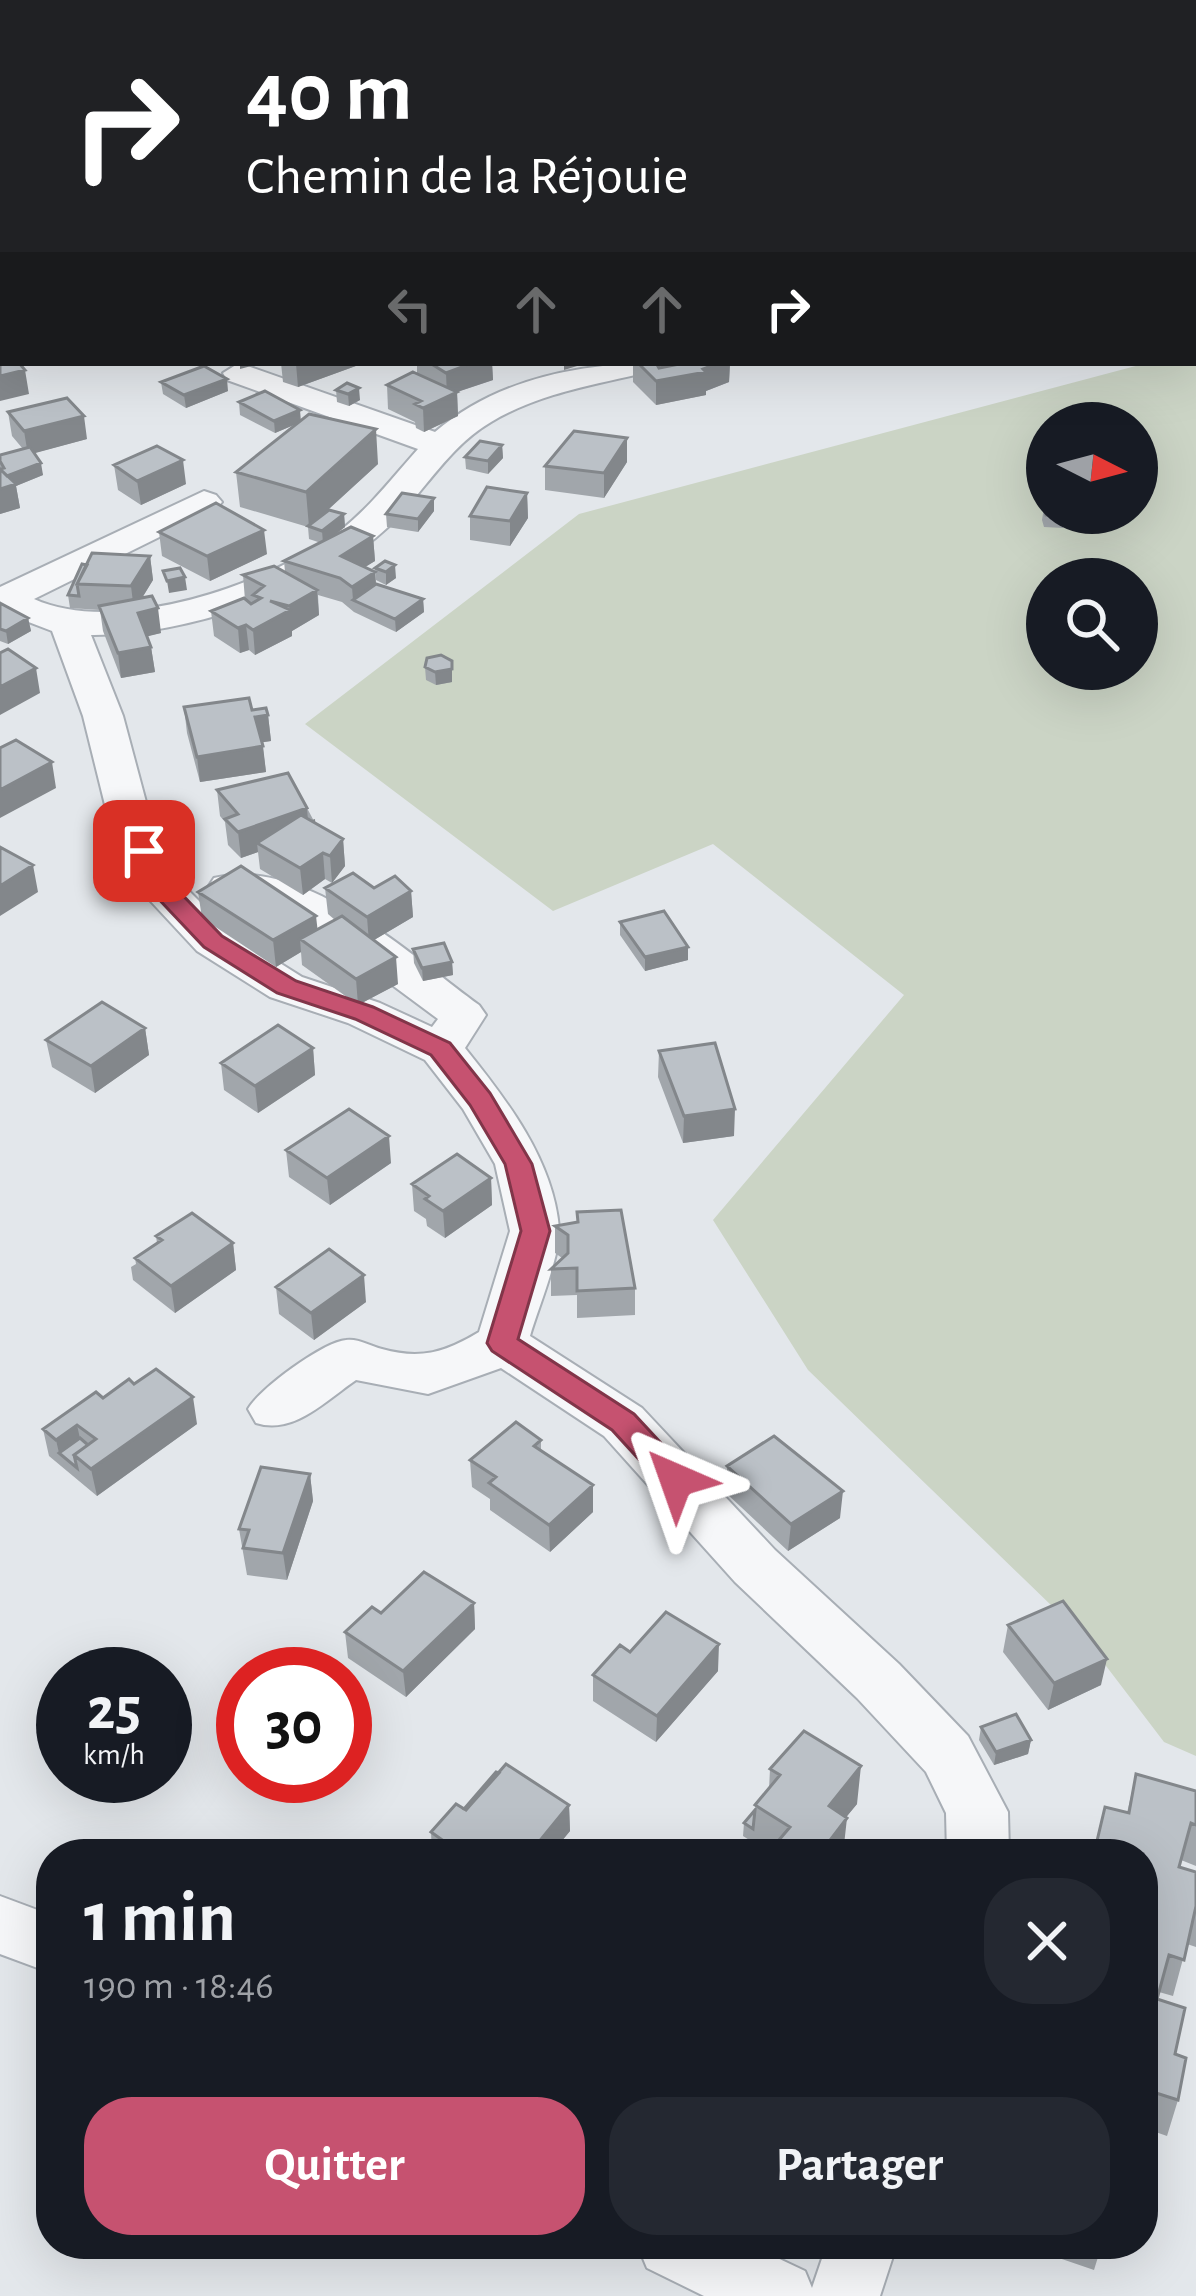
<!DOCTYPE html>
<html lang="fr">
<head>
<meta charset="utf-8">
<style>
	:root { --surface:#171b24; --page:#242831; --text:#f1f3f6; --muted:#9ea1a6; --accent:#c65270 }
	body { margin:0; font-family:"Alegreya Sans",sans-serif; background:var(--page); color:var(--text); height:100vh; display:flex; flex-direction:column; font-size:45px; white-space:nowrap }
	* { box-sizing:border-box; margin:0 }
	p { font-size:39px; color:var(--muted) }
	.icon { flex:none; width:66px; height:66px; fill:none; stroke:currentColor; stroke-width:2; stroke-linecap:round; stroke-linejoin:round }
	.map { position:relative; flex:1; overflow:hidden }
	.details { position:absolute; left:36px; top:1839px; width:1122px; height:420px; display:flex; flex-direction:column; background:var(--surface); border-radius:48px; box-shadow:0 12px 48px #0002 }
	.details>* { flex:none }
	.guide { position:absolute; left:0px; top:0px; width:1197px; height:366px; box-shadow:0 12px 48px #0002; background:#202124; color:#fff; overflow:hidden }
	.needle { width:78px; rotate:96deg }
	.buttons { position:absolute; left:1026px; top:402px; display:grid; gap:24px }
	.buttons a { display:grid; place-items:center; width:132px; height:132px; border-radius:50%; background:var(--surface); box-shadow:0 12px 48px #0002; font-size:60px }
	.speed { position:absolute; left:36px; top:1647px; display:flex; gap:24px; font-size:60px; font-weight:700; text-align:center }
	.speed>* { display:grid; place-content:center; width:156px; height:156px; border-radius:50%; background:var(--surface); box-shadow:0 12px 48px #0002; line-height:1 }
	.speed small { font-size:30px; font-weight:400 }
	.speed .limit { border:18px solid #d22; background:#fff; color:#111 }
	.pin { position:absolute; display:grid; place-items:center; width:102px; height:102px; color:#fff; margin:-51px; border-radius:24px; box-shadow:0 6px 18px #0006 }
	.me { position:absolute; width:132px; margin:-66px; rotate:317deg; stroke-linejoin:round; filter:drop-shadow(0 0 9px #0008) }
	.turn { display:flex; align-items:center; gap:42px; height:252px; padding:0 48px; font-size:54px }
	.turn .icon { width:156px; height:156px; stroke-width:2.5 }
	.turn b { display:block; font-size:84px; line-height:102px }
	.lanes { display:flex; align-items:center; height:114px; padding:0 48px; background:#0003; justify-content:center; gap:60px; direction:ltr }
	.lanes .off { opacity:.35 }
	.round { display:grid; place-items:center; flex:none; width:126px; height:126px; border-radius:48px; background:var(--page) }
	.overview { display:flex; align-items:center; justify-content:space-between; height:204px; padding:0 48px }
	h1 { font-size:72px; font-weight:700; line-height:90px }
	.cta { display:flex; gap:24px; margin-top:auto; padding:24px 48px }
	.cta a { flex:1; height:138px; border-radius:48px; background:var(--accent); color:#fff; font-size:48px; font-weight:700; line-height:138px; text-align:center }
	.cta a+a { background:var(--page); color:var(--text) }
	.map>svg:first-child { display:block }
	.green { fill:#cbd4c5; fill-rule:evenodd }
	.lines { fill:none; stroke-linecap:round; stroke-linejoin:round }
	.minor-casing { stroke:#a8aeb5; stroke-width:4 }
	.minor { fill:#f6f7f9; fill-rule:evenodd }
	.wall { fill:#a1a6ab }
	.shaded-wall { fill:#83878b }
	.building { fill:#bbc1c7; stroke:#83878b; stroke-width:3 }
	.route { fill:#c65270; stroke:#813549; stroke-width:3 }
</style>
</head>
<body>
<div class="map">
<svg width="1196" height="2296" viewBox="0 0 1196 2296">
	<rect width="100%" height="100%" fill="#e3e7eb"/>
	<path class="green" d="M0,0H1196V72L1194,3H3L0,280Z
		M1196,350V1756L1164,1742L1084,1637L808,1370L713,1220L904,995L713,844L553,911L305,724L579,514L1147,363H1194ZM1047,423H1137V513H1047ZM1047,579H1137V669H1047Z"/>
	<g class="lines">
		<g class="minor-casing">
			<path id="minor" d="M239,363L435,432C498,378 582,363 661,363L656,370C600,384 541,392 491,422C447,448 424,493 388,527C320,591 184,636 91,635L123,716L150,817L178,880L229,931L302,977L380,1003L432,1027L438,1019L326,936L264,902L214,896L208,887L214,878C304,855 410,955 479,1005L486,1015L465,1048C506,1099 553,1159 559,1228C561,1254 538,1308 530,1336L642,1408L775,1550L899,1664L968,1736L1008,1812L1009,1854H947L946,1813L926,1772L857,1698L735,1582L604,1436L501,1368L428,1394L356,1380C325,1401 294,1435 256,1423L248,1409C259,1389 323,1342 346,1340C357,1338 371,1346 382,1349C421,1360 446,1352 479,1332L510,1231L495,1164L463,1109L425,1060L348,1023L270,997L197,951L144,894L108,817L83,716L52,631L0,611V587L204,491L216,495L222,502L216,509L34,599C118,637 271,584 341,530C371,506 393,477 418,449L227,380L223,373Z
				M0,1896L51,1915V1973L0,1954Z
				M637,2244H748L805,2271L812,2288L827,2244H897L880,2296H704L647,2268Z"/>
		</g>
		<use href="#minor" class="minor"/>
	</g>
	<path class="wall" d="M1194,221L1196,222V277L1194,276Z
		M281,363H364L298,387L283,382Z
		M417,363H492L493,380L457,392L458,416L424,432L416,428L415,422L388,409L387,385L417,374Z
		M633,363H656L659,368L669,366V363H730L729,382L706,391V395L656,405L633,382Z
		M161,382L228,391L186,408L163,394Z
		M347,383L360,400L349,406L337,402L336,390Z
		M239,402L301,420L378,464L317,520L344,514L345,527L330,538L373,536L375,561L364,567L375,572L376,584L423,599L424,612L396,632L354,612L342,602L318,595L319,615L292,631V636L255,655L249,650L240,653L214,636L211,611L245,600L243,575L285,572L284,561L321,543L309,539L308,527L240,507L236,472L296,424L275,433L240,415Z
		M8,412L87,439L34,453L43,475L16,486L20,508L0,514V455L23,449L12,436Z
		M502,445L503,458L488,474L466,469L465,457Z
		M627,462L604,498L545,490V466Z
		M114,465L186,484L141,505L118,490Z
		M527,493L528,518L510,546L470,540V516Z
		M434,498V511L418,532L387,527L386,514Z
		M1044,507L1065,515L1063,528L1044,527L1042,520Z
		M159,532L267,554L210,581L162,556Z
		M150,556L153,580L142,598L161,633L147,636L151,647L155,672L121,678L103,631L100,610L70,608L68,595L82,564Z
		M375,568L396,578L386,585L376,580Z
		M0,603L28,618L31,631L8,644L0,641Z
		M452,661V682L436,685L426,680L425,667Z
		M184,707L252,710L268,715L271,741L262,742L266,772L200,782L187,733Z
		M217,790L307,808L315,823L343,839L345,866L332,883L325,879L303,895L260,869L258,852L241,858L228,845L225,822L220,816Z
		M325,888H374L411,891L413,917L374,940L398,984L358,1005L302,965L301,952L276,967L202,918L198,892L318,929L335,920L328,914Z
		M620,922L688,947V960L645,971L620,935Z
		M413,949L452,962L453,975L423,981L414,963Z
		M145,1028L149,1055L95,1093L52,1067L46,1040Z
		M313,1048L315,1075L258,1113L224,1090L221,1063Z
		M659,1051L734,1136L683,1143L658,1077Z
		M286,1150L391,1163L330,1205L289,1177Z
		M491,1178L492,1205L445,1238L427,1226L426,1219L414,1211L412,1184Z
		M577,1222L635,1288V1315L577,1318V1295L551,1296V1269L562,1258L555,1253V1226Z
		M156,1236L233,1243L236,1270L175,1313L133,1280L131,1267L136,1264L135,1258L157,1243Z
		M276,1287L366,1302L314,1340L279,1314Z
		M103,1398L197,1424L97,1496L49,1456L43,1429Z
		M541,1440V1450L593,1512L550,1552L490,1510V1499L472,1487L470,1460Z
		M727,1466L840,1518L788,1551L726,1493Z
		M310,1474L313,1501L287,1580L247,1575L239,1529Z
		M474,1603L475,1629L406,1697L348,1658L345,1632L381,1613Z
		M1008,1625L1101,1685L1048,1710L1003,1652Z
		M718,1671L656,1742L593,1701V1675Z
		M981,1727L1031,1740L1028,1754L994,1765L979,1740Z
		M770,1769L857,1804L846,1817L768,1852L743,1836L744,1823L755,1810V1805L769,1789Z
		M1136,1774L1196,1791V1866L1181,1860L1179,1867L1196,1872V1947L1187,1944L1173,1996L1159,1992L1157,1999L1175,2054L1178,2100L1167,2136L1147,2129L1143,1854H1094L1105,1807L1127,1813Z
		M569,1805L570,1831L551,1854H432L431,1832L464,1809Z
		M1018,2244H1102L1094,2270Z"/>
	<path class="shaded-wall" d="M240,363H263L240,369Z
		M298,363H364L298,387L296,364Z
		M473,363H492L493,380L457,392L458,416L424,432L423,408L447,396L446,373Z
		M564,363H587L564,370Z
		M714,363H730L729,382L706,391V395L656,405V381L703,369Z
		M25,370L29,394L0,401V376Z
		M227,379L228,391L186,408L184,395Z
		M359,388L360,400L349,406L348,394Z
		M300,410L301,422L275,433L274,421Z
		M84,416L87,439L28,455L24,431Z
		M376,429L378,464L309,527L306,492Z
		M627,438V462L604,498V473Z
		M502,445L503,458L488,474V461Z
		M183,460L186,484L141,505L137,481Z
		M41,463L43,475L16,486L20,508L0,514V489L3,477Z
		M527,493L528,518L510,546V521Z
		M434,498V511L418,532V519Z
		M344,514L345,527L323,543L322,531Z
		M264,530L267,554L210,581L207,556Z
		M373,536L375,561L343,581L341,556Z
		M150,556L153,580L134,611L131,586Z
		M395,565L396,578L386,585V572Z
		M375,572L377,597L353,600L352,587Z
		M185,577L187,590L169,593L167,581Z
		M317,590L319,615L292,631V636L255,655L253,630L290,611L289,606Z
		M423,599L424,612L396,632L395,619Z
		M158,608L161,633L141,638L138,613Z
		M28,618L31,631L8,644L6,631Z
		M246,625L249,650L240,653L238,628Z
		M151,647L155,672L121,678L118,653Z
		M36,668L40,693L0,715V687Z
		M452,669V682L436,685L435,672Z
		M268,715L271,741L258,743L255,717Z
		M263,746L266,772L200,782L197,757Z
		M52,762L56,788L0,818V790Z
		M307,808L308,821L315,819L316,833L257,843L258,852L241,858L238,832Z
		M343,839L345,866L332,883L330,856Z
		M323,853L325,879L303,895L300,868Z
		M33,865L38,892L0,916V886Z
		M411,891L413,917L369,943L367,917Z
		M316,916L319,942L300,939L301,952L276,967L273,940Z
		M688,947V960L645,971V957Z
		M396,957L398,984L358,1005L356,979Z
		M452,962L453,975L423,981L422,968Z
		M145,1028L149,1055L95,1093L91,1066Z
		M313,1048L315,1075L258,1113L255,1086Z
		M735,1109L734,1136L683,1143L684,1116Z
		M389,1136L391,1163L330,1205L327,1178Z
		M491,1178L492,1205L445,1238L443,1211Z
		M233,1243L236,1270L175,1313L171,1286Z
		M364,1275L366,1302L314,1340L311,1313Z
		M193,1397L197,1424L97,1496L91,1469Z
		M77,1425L83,1452L59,1453L56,1440Z
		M310,1474L313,1501L287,1580L283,1553Z
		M593,1485V1512L550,1552L549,1525Z
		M843,1491L840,1518L788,1551L791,1524Z
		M474,1603L475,1629L406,1697L403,1671Z
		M719,1644L718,1671L656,1742L657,1716Z
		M1107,1659L1101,1685L1048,1710L1054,1683Z
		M1031,1740L1028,1754L994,1765L996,1752Z
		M861,1766L857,1804L825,1843L829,1806Z
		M569,1805L570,1831L551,1854H529Z
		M847,1818L843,1854H824V1848Z"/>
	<path class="building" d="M1194,221L1196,222V253L1194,252Z
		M3,351V363H19L25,370L0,376V352Z
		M430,363H473L446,373Z
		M638,363H656L659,368L674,365L672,363H719L703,369L706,372L656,381Z
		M204,366L227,379L184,395L161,382Z
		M413,372L457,392L423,408L415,404L421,401L387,385Z
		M347,383L359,388L348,394L336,390Z
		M265,391L300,410L274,421L239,402Z
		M67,398L84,416L24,431L8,412Z
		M309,414L376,429L306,492L236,472Z
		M574,431L627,438L604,473L545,466Z
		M480,441L502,445L488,461L465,457Z
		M157,446L183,460L137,481L114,465Z
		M30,447L41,463L7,476L0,469L4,468L0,461V455Z
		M0,469L16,484L0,489Z
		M487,487L527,493L510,521L470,516Z
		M402,493L434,498L418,519L386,514Z
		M216,503L264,530L207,556L159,532Z
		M1044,507H1047V513H1064L1065,515H1046Z
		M329,510L344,514L322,531L308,526Z
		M351,527L373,536L341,556L375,572L352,587L340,578L284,561Z
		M92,553L150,556L131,586L77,584Z
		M385,561L395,565L386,572L375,568Z
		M82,564L87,565L77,584L79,596L68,595Z
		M274,566L317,590L289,606L270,601L290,610L253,630L246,625L238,628L211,611L244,598L251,604L261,598L253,595L264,586L243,575Z
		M180,568L185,577L167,581L163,571Z
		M376,584L423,599L395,619L353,600Z
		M152,596L158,608L138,613L151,647L118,653L99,606Z
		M0,603L28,618L6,631L0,629Z
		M8,649L36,668L0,687V653Z
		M441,655L452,661V669L435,672L425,667L427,658Z
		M249,698L252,710L266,708L268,715L255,717L263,746L197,757L184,707Z
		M16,740L52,762L0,790V748Z
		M288,773L307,808L238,832L225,819L238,814L217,790Z
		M301,815L343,839L330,856L323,853L300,868L257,843Z
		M0,847L33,865L0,886Z
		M241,866L316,916L273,940L198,892Z
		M353,873L374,888L395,876L411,891L367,917L325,888Z
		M664,911L688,947L645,957L620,922Z
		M342,916L396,957L356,979L300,939Z
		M444,943L452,962L422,968L413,949Z
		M102,1002L145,1028L91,1066L46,1040Z
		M278,1025L313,1048L255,1086L221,1063Z
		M715,1043L735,1109L684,1116L659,1051Z
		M349,1109L389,1136L327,1178L286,1150Z
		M457,1154L491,1178L443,1211L425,1199L429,1196L412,1184Z
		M621,1210L635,1288L577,1291V1268L551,1269L568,1253V1235L555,1226L578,1222L577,1212Z
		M192,1213L233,1243L171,1286L135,1258L162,1240L156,1236Z
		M329,1249L364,1275L311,1313L276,1287Z
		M156,1369L193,1397L91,1469L74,1455L96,1439L77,1425L56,1440L43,1429L96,1392L103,1398L129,1379L134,1384Z
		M516,1422L541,1440L534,1446L593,1485L549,1525L489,1483L496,1477L470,1460Z
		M774,1436L843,1491L791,1524L727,1466Z
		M80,1438L88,1445L74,1455L77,1468L59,1453Z
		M261,1467L310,1474L283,1553L243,1548L249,1530L239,1529Z
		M424,1572L474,1603L403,1671L345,1632L372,1607L381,1613Z
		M1063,1601L1107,1659L1054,1683L1008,1625Z
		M666,1612L719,1644L657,1716L593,1675L620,1645L630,1652Z
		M1016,1714L1031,1740L996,1752L981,1727Z
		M804,1731L861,1766L829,1806L847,1818L824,1848L834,1854H767L790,1827L755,1805L780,1775L770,1769Z
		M506,1764L569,1805L529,1854H462L431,1832L456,1804L466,1810Z
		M496,1772L499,1773L466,1810L464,1809Z
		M1136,1774L1196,1791V1825L1191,1823L1179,1867L1196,1872V1906L1184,1960L1169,1955L1157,1999L1185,2008L1175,2054L1186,2058L1178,2100L1156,2093L1143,2147V1854H1131L1132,1852L1097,1841L1105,1807L1129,1813Z
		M755,1810L753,1829L744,1823Z"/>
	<path class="route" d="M144,844L152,846L170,882L222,936L296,981L373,1007L450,1043L490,1093L532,1164L550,1231L518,1339L634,1414L687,1471L691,1480L687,1488H665L612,1430L492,1351L487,1343L521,1231L505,1164L470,1105L431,1055L355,1019L277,993L204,947L150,890L132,851Z"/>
</svg>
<div class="buttons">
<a><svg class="needle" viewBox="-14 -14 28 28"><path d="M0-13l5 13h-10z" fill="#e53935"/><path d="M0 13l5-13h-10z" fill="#9ea1a6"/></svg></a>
<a><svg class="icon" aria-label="search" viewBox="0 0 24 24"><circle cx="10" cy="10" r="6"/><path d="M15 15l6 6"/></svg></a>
</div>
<div class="speed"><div>25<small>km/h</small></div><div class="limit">30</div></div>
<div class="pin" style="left:144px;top:851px;background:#d93025"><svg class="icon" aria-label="arrive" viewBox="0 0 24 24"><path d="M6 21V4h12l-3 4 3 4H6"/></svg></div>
<svg class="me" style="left:676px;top:1480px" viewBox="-20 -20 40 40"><path d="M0-17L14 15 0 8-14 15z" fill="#c65270" stroke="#fff" stroke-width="4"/></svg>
<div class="guide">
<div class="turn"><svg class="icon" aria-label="right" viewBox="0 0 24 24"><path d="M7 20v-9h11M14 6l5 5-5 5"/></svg><div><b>40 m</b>Chemin de la Réjouie</div></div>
<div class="lanes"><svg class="icon off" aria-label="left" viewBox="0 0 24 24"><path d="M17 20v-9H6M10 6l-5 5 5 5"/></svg><svg class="icon off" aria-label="ahead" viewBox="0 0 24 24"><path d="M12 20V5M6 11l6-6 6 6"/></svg><svg class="icon off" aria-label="ahead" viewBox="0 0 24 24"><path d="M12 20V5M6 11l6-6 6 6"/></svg><svg class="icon" aria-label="right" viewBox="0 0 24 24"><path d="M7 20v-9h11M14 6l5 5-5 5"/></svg></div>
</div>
<section class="details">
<div class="overview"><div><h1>1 min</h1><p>190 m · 18:46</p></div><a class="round"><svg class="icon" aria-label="close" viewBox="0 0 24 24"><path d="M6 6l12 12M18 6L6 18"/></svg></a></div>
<div class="cta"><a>Quitter</a><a>Partager</a></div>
</section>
</div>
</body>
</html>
